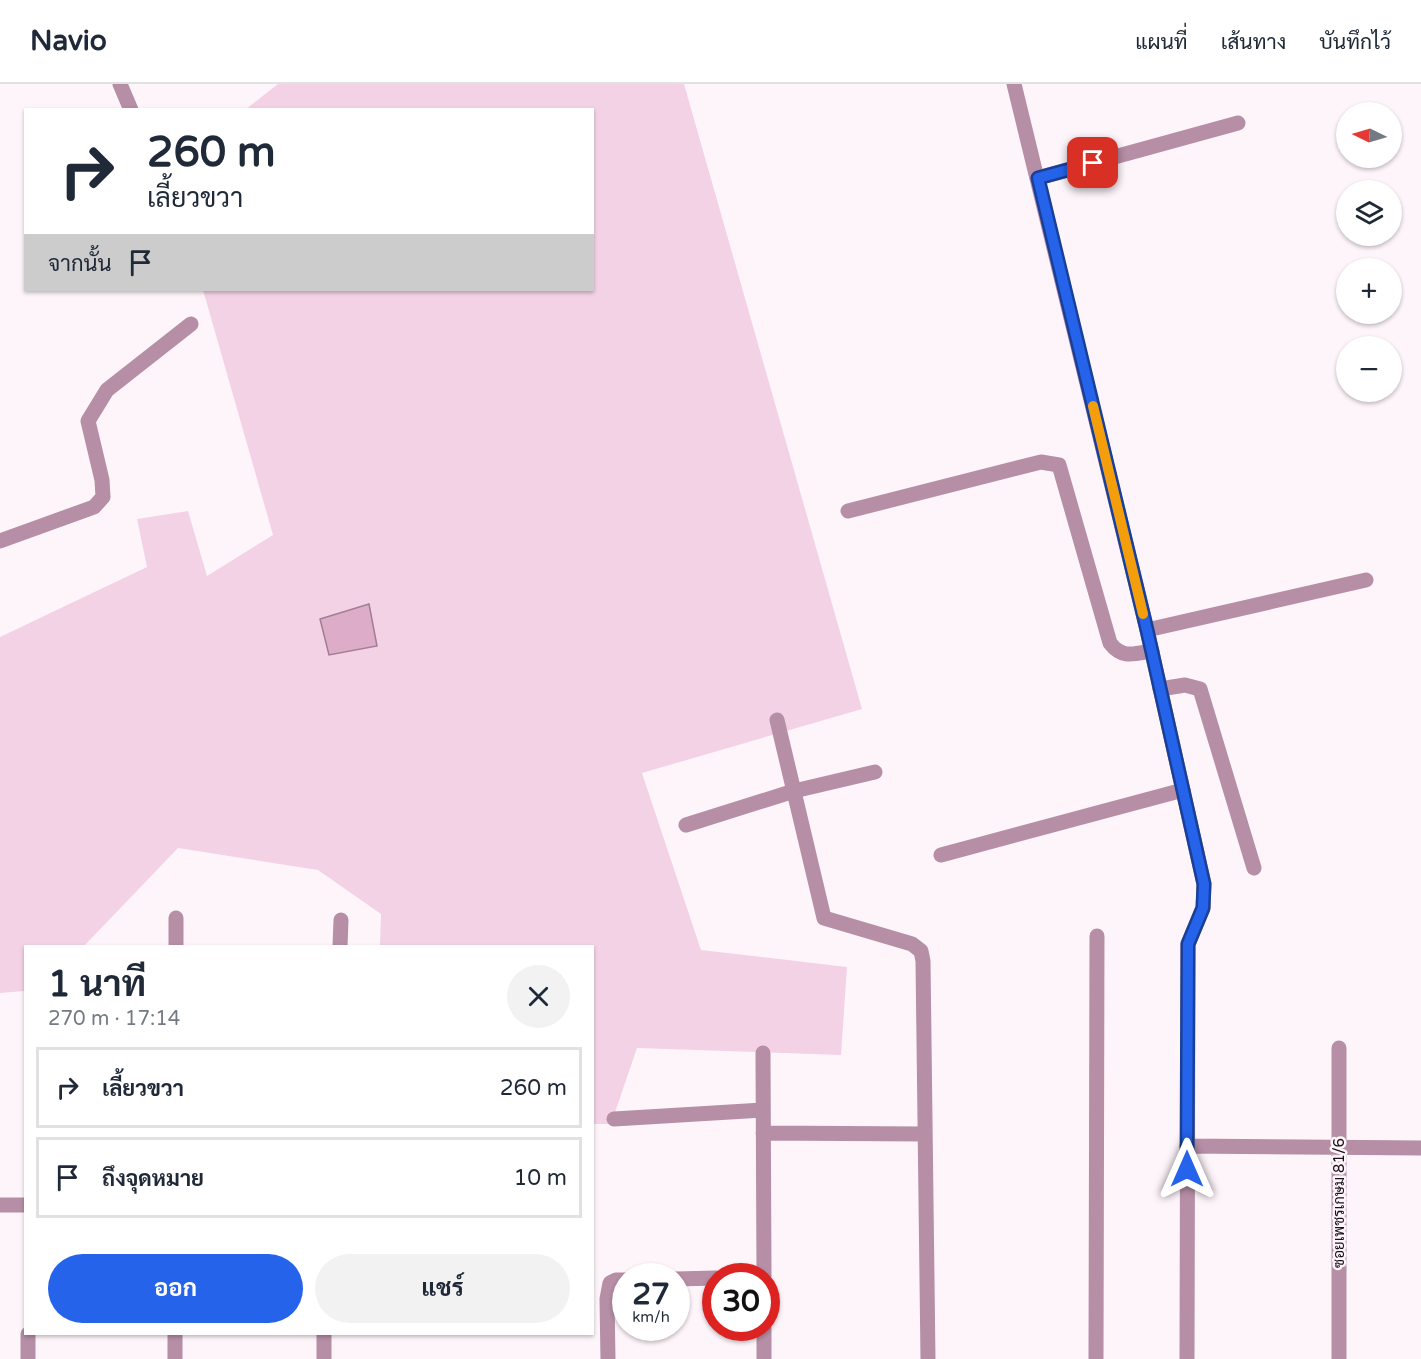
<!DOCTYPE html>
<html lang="th">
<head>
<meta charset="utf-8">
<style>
	:root { --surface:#fff; --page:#f2f2f3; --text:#1f2937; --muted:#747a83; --line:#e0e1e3; --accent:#2563eb }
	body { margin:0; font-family:"Varela Round",Sarabun,sans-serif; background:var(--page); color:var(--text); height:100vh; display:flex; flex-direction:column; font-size:22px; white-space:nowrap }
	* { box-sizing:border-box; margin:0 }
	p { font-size:20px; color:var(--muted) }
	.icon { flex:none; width:33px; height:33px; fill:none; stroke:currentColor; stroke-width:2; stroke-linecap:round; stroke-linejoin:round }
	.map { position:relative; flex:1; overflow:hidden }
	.side { position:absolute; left:24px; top:861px; width:570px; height:390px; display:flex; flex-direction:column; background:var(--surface); border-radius:0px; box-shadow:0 2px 4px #0004 }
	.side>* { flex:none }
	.hud { position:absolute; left:24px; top:24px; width:570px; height:183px; border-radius:0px; box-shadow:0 2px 4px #0004; background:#fff; color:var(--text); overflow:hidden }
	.needle { width:39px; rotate:275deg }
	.fabs { position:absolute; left:1336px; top:18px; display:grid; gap:12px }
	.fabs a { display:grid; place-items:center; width:66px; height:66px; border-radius:50%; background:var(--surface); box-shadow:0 2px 4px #0004; font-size:30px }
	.speed { position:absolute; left:612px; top:1179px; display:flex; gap:12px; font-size:30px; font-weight:700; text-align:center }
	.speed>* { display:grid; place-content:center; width:78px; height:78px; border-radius:50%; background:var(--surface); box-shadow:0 2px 4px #0004; line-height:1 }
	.speed small { font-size:15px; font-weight:400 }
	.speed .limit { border:9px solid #d22; background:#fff; color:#111 }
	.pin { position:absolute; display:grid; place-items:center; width:51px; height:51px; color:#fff; margin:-26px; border-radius:12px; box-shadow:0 3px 9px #0006 }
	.me { position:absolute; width:66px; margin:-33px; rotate:0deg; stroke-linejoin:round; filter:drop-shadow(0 0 4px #0008) }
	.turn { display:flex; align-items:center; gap:21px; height:126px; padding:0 24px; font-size:27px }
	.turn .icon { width:78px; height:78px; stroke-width:2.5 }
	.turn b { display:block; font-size:42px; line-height:51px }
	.then { display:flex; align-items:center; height:57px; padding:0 24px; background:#0003; gap:12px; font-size:22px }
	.round { display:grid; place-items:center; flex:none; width:63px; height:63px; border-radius:32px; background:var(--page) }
	.headline { display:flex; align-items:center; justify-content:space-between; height:102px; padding:0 24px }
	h1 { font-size:36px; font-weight:700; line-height:45px }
	.button { display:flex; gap:12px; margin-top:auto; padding:12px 24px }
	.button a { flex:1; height:69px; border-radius:36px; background:var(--accent); color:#fff; font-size:24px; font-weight:700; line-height:69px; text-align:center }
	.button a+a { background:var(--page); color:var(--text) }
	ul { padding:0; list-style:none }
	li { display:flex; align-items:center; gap:18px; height:81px; margin:0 12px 9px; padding:0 12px; border:3px solid var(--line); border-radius:0px }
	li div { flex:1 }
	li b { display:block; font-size:22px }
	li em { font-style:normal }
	header { display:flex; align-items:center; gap:36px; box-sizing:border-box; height:84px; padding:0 30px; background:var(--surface); border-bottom:2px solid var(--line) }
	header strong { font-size:28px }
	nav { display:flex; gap:33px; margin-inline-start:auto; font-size:21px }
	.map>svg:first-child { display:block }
	.green { fill:#f4d2e6 }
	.water { fill:#dcacc9; stroke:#a17e93; stroke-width:1.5 }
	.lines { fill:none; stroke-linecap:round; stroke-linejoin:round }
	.service { stroke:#b68ea6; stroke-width:15 }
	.minor { stroke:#b68ea6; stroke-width:15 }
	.route-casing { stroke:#184099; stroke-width:15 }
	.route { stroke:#2563eb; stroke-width:10 }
	.slow { stroke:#f59e0b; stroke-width:10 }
	.labels { text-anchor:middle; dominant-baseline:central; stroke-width:5; stroke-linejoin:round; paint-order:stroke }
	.street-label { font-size:15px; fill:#181115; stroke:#fef5fa }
</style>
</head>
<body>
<header>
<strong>Navio</strong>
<nav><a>แผนที่</a><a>เส้นทาง</a><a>บันทึกไว้</a></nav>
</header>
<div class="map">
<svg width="1421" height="1275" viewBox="0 0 1421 1275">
	<rect width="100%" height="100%" fill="#fef5fa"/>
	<path class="green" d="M278,0H684L862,625L642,689L701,866L847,883L841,971L637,964L611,1040H593L592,862H380L381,830L318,786L178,764L84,862H26L25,907L0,909V553L147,483L137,435L188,427L207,492L273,451L203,206H592V26L246,25Z"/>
	<path class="water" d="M369,520L377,562L329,571L320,535Z"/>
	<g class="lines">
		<path class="service" d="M1038,94L1238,39
			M848,427L1041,378L1059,381L1110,559C1122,575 1134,570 1152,567
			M1147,546L1366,496
			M1160,605L1185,601L1200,605L1254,784
			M941,771L1183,706"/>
		<path class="minor" d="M120,0L131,26
			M1014,0L1147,546L1204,800L1203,824L1188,860L1187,1275
			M0,457L94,423L103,413L102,396L88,337L107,306L191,240
			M777,636L824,834L912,860L921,867L923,877L928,1275
			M686,741L794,707L875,688
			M176,862V834
			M340,862L341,836
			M763,969L764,1192
			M614,1035L763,1026
			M763,1049L924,1050
			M1187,1062L1421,1064
			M0,1121H26
			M676,1195L716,1194
			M764,1244V1275
			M28,1250V1275
			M175,1275V1250
			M324,1275V1250
			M608,1275L607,1215L610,1199L616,1196H626
			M1096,1275L1097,852
			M1339,1275V964"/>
	</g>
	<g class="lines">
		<g class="route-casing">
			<path id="route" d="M1093,79L1038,94L1147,546L1204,800L1203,824L1188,860L1187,1085"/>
		</g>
		<use href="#route" class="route"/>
		<path class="slow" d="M1093,322L1143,530"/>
	</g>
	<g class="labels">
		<g class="street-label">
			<text transform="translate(1339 1119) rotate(-90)">ซอยเพชรเกษม 81/6</text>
		</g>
	</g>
</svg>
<div class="fabs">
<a><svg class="needle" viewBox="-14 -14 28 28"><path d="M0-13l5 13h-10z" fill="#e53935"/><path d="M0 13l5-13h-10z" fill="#747a83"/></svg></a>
<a><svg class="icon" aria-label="layers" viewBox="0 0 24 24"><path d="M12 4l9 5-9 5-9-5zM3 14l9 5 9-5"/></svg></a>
<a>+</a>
<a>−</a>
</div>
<div class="speed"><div>27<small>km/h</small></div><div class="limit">30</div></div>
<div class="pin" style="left:1093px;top:79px;background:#d93025"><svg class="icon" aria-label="arrive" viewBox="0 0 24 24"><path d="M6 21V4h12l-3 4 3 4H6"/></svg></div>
<svg class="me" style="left:1187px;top:1085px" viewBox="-20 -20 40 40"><path d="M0-17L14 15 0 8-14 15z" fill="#2563eb" stroke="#fff" stroke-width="4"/></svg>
<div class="hud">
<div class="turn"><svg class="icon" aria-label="right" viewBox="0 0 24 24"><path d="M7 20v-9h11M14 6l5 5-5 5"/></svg><div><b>260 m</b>เลี้ยวขวา</div></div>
<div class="then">จากนั้น<svg class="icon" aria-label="arrive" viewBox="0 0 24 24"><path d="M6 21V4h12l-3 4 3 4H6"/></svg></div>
</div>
<section class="side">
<div class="headline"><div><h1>1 นาที</h1><p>270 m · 17:14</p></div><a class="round"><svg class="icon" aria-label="close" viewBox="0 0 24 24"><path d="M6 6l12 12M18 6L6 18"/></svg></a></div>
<ul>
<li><svg class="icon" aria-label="right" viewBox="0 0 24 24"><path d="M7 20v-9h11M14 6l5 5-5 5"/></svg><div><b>เลี้ยวขวา</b></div><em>260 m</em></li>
<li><svg class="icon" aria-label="arrive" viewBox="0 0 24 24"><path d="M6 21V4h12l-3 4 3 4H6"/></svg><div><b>ถึงจุดหมาย</b></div><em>10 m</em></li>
</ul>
<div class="button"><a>ออก</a><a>แชร์</a></div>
</section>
</div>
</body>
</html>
